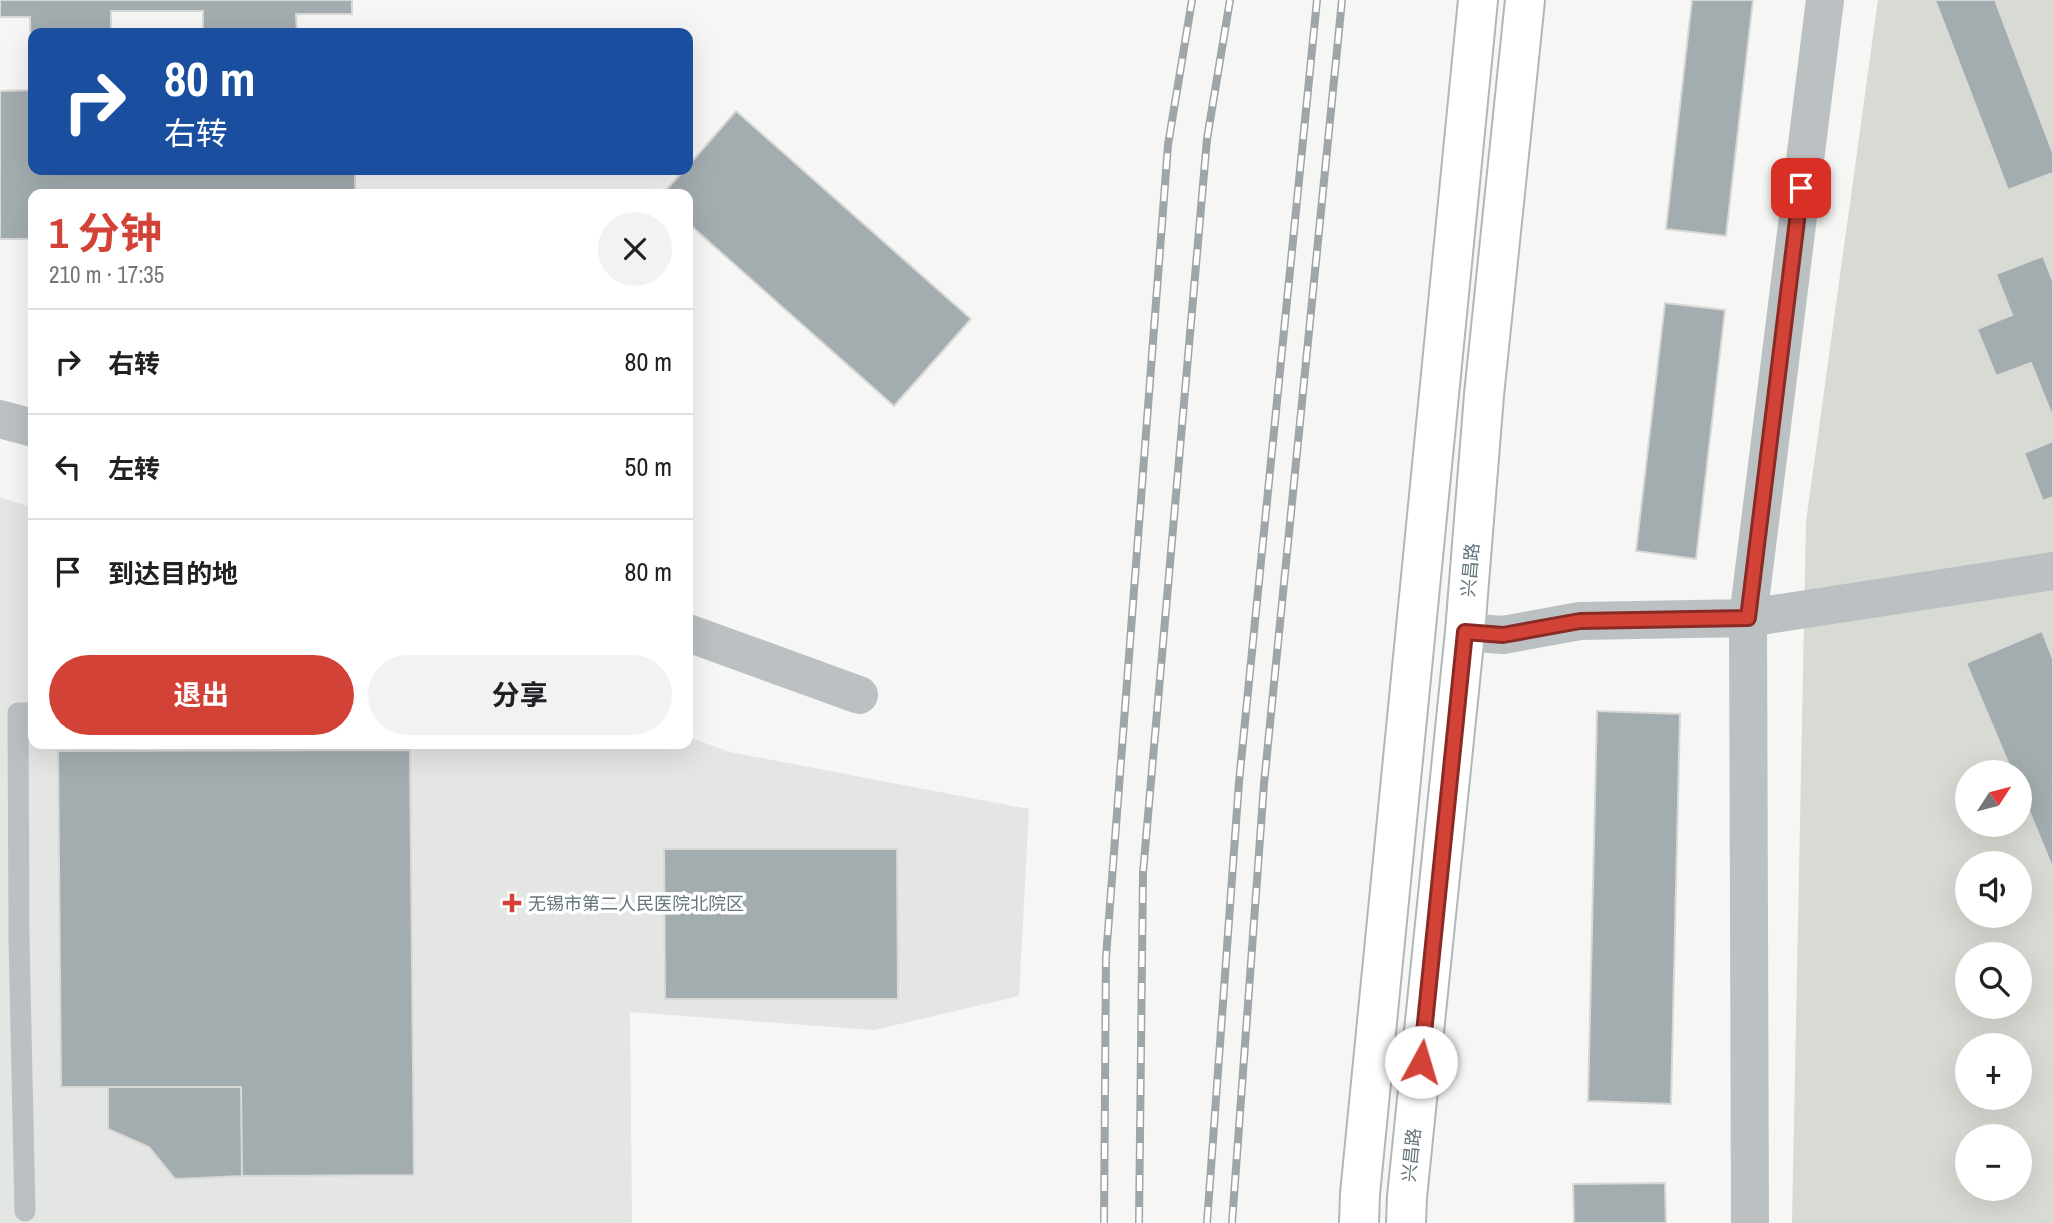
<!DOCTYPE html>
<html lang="zh">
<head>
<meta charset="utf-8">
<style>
	:root { --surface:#fff; --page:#f2f2f2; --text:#202124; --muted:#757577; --line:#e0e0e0; --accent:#d34237 }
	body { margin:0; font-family:"Archivo Narrow","Noto Sans SC",sans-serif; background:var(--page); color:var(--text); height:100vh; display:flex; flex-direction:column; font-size:26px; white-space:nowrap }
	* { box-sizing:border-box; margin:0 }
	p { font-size:23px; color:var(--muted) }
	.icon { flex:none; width:38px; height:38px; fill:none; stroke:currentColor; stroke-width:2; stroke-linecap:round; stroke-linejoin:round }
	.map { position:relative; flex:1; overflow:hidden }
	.panel { position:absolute; left:28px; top:189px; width:665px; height:560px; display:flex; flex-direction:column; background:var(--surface); border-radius:14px; box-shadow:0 7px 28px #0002 }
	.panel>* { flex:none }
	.guide { position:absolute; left:28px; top:28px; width:665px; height:147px; border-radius:14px; box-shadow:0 7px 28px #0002; background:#1a4fa0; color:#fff; overflow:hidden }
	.needle { width:46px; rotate:54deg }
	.buttons { position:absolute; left:1955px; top:760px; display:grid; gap:14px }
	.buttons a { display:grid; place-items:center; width:77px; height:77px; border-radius:50%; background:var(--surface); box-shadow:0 7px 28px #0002; font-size:35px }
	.pin { position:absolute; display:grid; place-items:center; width:60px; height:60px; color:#fff; margin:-30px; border-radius:14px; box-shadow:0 4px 10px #0006 }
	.me { position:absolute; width:77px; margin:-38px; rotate:6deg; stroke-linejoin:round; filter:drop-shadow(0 0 5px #0008) }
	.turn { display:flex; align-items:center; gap:24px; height:147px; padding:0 21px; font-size:32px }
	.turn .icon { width:91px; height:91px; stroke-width:2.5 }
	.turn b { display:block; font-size:49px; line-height:60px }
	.round { display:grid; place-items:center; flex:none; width:74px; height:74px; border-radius:37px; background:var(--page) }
	.overview { display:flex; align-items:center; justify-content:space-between; height:119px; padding:0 21px }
	h1 { font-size:42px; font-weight:700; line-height:52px; color:var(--accent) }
	.cta { display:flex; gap:14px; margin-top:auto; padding:14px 21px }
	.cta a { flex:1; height:80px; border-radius:42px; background:var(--accent); color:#fff; font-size:28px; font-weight:700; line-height:80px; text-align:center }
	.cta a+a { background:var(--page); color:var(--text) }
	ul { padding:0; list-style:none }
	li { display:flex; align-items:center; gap:21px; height:105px; padding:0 21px; border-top:2px solid var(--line) }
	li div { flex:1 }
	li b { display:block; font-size:26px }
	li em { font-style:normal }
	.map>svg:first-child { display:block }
	.built { fill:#e4e6e4 }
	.green { fill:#d7dbd3; fill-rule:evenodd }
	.building { fill:#a3adb0; stroke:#d8d8d6; stroke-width:2 }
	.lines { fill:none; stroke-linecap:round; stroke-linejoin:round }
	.secondary-casing { stroke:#b0b7ba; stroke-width:42 }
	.service { stroke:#bbc1c3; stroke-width:21 }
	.minor { stroke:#bbc1c3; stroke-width:38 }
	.secondary { stroke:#fff; stroke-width:38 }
	.rail-casing { stroke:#9ea6a9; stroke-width:8 }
	.rail { stroke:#fff; stroke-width:5; stroke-dasharray:16; stroke-linecap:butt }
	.route-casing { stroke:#892b24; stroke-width:18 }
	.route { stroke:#d34237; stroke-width:12 }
	.poi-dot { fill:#d34237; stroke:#fff; stroke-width:2.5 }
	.labels { text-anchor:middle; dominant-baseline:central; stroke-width:7; stroke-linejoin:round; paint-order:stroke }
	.street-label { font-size:18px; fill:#64757c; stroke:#fff }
	.poi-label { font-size:18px; fill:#64757c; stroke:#fff; text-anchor:start }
</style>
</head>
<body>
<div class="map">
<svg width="2053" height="1223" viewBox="0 0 2053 1223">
	<rect width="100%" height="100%" fill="#f6f6f4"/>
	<path class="built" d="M0,497L33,508V744H688V737L730,752L1029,809L1019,996L874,1030L630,1012L632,1223H0Z"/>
	<path class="green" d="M1878,0H2053V1223H1792L1806,522ZM1967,772H2020V824H1967ZM1967,863H2020V915H1967ZM1967,954H2020V1006H1967ZM1967,1045H2020V1097H1967ZM1967,1136H2020V1188H1967Z"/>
	<path class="building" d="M0,0H352V14H296L297,33H203V11H111V33H33V170H355V194H33V239H0V91L31,90L30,17H0Z
		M1692,0H1753L1726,236L1666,229Z
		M1935,0H1995L2053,153V173L2008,190Z
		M736,111L971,319L894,406L688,223V194H663L684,170H688V166Z
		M2043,256L2053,281V418L2031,363L1996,376L1977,329L2012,315L1996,274Z
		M1665,303L1725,310L1696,559L1636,551Z
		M2053,441V497L2043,501L2024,453Z
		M2042,631L2053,659V869L2020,789V772H2012L1966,663Z
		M1597,711L1680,714L1671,1104L1588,1101Z
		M410,750L414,1175L242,1176L241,1087H61L58,751Z
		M664,849H897L898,999H665Z
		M108,1087H241L242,1176L175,1179L149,1147L108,1129Z
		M1665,1183L1666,1223H1574L1573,1184Z"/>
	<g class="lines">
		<g class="secondary-casing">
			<path id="secondary" d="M1359,1223L1360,1194L1478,0
				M1406,1223L1407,1197L1465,632L1484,395L1525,0"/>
		</g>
		<path class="service" d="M25,1211L19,939L18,713H33"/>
		<path class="minor" d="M0,419L33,428
			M1465,632L1503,635L1580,621L1748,618L2053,571
			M688,633L859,695
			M1750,1223L1748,618L1825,0"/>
		<use href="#secondary" class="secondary"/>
		<g class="rail-casing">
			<path id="rail" d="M1104,1223L1106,957L1168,145L1192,0
				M1139,1223L1143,873L1207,139L1230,0
				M1207,1223L1239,782L1317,0
				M1232,1223L1264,784L1342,0"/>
		</g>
		<use href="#rail" class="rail"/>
	</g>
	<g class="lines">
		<g class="route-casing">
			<path id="route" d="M1421,1062L1465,632L1503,635L1580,621L1748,618L1801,188"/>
		</g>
		<use href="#route" class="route"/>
	</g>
	<path class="poi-dot" d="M508.5 892.5h7v7h7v7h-7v7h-7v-7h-7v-7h7z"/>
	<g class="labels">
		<g class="street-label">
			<text transform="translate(1470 570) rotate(-85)">兴昌路</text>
			<text transform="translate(1411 1155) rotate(-84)">兴昌路</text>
		</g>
		<g class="poi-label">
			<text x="528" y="903">无锡市第二人民医院北院区</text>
		</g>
	</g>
</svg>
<div class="buttons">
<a><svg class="needle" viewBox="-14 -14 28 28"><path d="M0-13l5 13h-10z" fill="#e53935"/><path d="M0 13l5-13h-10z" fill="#757577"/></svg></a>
<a><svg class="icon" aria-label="sound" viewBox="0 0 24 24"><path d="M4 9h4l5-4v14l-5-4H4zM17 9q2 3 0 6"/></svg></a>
<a><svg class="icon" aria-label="search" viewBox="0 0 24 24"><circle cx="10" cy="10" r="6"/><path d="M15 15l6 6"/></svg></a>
<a>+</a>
<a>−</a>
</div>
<div class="pin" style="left:1801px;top:188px;background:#d93025"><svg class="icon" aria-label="arrive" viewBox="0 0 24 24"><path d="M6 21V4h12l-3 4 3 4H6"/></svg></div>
<svg class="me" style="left:1421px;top:1062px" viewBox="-20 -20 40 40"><circle r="19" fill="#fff"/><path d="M0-13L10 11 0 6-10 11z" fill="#d34237"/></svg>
<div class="guide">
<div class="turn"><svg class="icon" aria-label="right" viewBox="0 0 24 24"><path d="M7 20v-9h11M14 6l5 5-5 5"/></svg><div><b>80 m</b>右转</div></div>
</div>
<section class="panel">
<div class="overview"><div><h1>1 分钟</h1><p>210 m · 17:35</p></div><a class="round"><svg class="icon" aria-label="close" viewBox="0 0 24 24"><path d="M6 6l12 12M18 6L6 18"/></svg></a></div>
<ul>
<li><svg class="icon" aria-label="right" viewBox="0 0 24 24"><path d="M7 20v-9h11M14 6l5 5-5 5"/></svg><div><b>右转</b></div><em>80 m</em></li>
<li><svg class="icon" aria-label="left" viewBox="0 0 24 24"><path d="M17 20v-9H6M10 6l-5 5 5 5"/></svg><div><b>左转</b></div><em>50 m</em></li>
<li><svg class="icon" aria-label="arrive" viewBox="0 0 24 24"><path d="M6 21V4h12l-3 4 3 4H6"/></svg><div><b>到达目的地</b></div><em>80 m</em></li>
</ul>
<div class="cta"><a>退出</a><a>分享</a></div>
</section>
</div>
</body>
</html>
